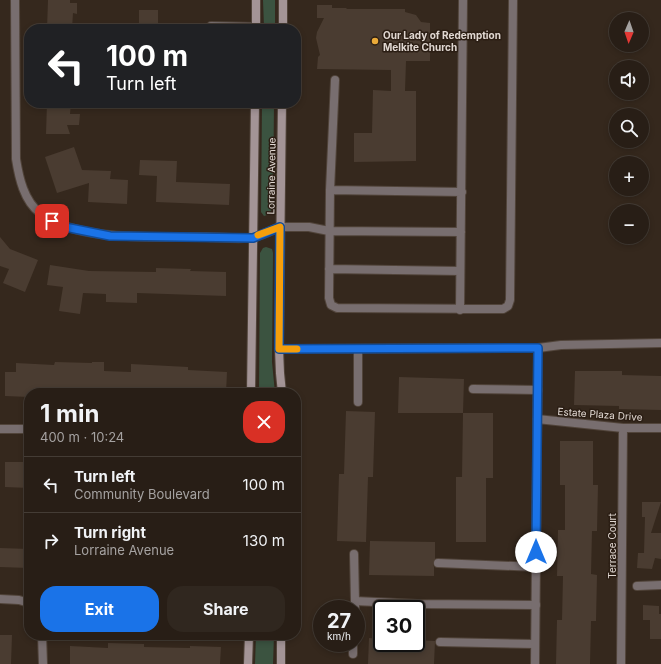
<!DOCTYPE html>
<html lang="en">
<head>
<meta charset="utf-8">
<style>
	:root { --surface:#281e16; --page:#30271f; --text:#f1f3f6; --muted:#a5a2a1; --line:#443c35; --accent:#1a73e8 }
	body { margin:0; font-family:Inter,sans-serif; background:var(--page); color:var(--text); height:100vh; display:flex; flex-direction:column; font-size:15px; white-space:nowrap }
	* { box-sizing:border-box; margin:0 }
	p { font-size:13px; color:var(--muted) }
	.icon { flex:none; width:22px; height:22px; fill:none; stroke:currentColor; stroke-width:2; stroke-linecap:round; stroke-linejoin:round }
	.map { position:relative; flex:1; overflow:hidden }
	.panel { position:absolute; left:24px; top:388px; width:277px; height:252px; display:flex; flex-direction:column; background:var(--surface); border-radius:16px; box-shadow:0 2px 6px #0003,0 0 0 1px var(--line) }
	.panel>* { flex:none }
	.hud { position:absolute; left:24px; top:24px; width:277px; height:84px; border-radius:16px; box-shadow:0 2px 6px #0003,0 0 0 1px var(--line); background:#202124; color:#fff; overflow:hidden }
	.needle { width:26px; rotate:182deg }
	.controls { position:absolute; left:609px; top:12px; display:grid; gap:8px }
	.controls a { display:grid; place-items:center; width:40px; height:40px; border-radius:50%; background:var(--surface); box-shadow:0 2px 6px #0003,0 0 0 1px var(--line); font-size:20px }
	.speed { position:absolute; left:313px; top:600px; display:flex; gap:8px; font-size:20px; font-weight:700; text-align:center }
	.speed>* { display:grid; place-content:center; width:52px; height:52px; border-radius:50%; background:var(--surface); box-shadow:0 2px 6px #0003,0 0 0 1px var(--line); line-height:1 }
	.speed small { font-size:10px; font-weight:400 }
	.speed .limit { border:2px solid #111; border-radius:6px; background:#fff; color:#111 }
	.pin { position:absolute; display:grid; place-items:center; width:34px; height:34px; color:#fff; margin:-17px; border-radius:8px; box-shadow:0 2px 6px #0006 }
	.me { position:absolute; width:44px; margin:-22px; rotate:0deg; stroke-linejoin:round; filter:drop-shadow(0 0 3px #0008) }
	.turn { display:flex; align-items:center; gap:14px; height:84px; padding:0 16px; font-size:18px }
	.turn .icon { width:52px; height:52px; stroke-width:2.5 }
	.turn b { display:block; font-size:28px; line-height:34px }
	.round { display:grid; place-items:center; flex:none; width:42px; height:42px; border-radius:16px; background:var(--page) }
	.summary { display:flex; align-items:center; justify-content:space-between; height:68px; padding:0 16px }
	h1 { font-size:24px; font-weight:700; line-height:30px }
	.cta { display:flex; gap:8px; margin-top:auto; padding:8px 16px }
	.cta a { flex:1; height:46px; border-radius:16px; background:var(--accent); color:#fff; font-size:16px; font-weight:700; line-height:46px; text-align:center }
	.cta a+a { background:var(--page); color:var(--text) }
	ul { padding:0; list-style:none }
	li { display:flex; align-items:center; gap:12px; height:56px; padding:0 16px; border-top:1px solid var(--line) }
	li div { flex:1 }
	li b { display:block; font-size:15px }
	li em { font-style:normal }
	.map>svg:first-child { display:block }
	.green { fill:#3b5340 }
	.building { fill:#4a3c31 }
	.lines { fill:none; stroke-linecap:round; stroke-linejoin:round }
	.lane-casing { stroke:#51443a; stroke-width:10 }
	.street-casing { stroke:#51443a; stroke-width:10 }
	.secondary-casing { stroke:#51443a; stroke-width:10 }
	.lane { stroke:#786e6f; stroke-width:8 }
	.street { stroke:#786e6f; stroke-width:8 }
	.secondary { stroke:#a39496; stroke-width:8 }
	.route-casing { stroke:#114b97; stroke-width:10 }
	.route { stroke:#1a73e8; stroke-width:7 }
	.slow { stroke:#f59e0b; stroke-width:7 }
	.poi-dot { fill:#eaaa39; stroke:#2b1e14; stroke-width:1.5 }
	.labels { text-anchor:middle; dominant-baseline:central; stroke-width:3; stroke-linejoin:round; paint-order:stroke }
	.poi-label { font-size:10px; font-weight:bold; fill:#e1d8d2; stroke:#2b1e14; text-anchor:start }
	.street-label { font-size:10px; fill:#e1d8d2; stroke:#2b1e14 }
</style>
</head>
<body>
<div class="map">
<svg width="661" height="664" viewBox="0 0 661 664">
	<rect width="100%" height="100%" fill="#35281d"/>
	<path class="green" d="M263,0H275V29H265L264,27Z
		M262,103H274L273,202C272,208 271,215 264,216L261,212Z
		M266,247L272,249L273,253L272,362L275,393H259L260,253L263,248Z
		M256,635H274L273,664H255Z"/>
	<path class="building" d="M48,0H70V3H77V14L73,13L72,29H47Z
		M317,5H332V8H346L347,9H405V12L416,15L421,22L430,23V61H406L405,91H416V161L354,162V133H372L373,90L391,91V70L317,69L318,57L320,55L316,38L317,32L324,18H317Z
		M139,10H158V29H139Z
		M47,103H71L70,114H80L79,125H67L70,134H46Z
		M74,147L82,170L111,171L110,179L128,180L127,204L88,202L89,183L57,193L45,157Z
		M140,160L177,161L176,182L230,184L229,205L156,202L157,176L139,175Z
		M0,237L10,249L38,260L25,292L3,283L9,269L0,266Z
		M50,265L89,271L156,272V268L191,269L190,271L226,272V296L137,293V303L106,302V294L83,293L80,314L59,311L63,287L47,285Z
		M55,362L92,363V362H104V371L131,372V364L188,367V370L227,372L226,393H29V397L5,396V372H16V363L54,365Z
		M575,371H622V375L661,376V410L619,409V406L574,405Z
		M399,377L464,379L463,413H398Z
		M346,411L375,412L373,477H368L366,542L337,541L339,474H344Z
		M463,413H493V478H486V542H456V477H462Z
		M560,441H593V485H598L597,531H592L591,574L597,575L596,621H591L590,664H556L557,620H562L563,576H557L558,530H565V485H560Z
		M5,462H29V488L5,487Z
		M642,502H661L651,533H661V559L655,558L652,569L637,568L638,553H644L645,517H642Z
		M370,541L435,542V559L433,563L434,567V576L369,575Z
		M0,548L29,549V568L0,567Z
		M643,605L659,606V614H661V639H650V620H643Z
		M0,635H12L11,664H0Z
		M369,638L382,639V643H416V640L435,641L434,664H368Z
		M108,643L144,644V647L190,648V646L221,647L220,664H70V646L108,648Z"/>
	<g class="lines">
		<g class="lane-casing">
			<path id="lane" d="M335,80L330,190L329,298L331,305L337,308L503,309L508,306L510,300L513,0
				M330,190L462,192
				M280,227H309L329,231L461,232
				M329,269L460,271
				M460,310L463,0
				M358,349V402
				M473,389L538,390
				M354,554L355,601
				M438,563L536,567
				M355,609V601L418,604L536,605
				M440,642L535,644
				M353,654V643"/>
		</g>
		<g class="street-casing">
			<path id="street" d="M15,0L16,159C19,178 24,201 40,213C78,243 159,236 206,237C217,237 245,240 254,237C263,235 272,230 280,227
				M211,26L256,27
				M279,349L538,348L561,345L661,343
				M537,419L623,428H661
				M0,429H29
				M637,586L661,585
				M0,599L19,600L29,603
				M42,635L43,664
				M535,664L538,348
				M621,664L623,428"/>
		</g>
		<g class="secondary-casing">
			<path id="secondary" d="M256,29V0
				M283,29V0
				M282,103L279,349L280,373L282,393
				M251,393L255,103
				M248,664L249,635
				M281,664V635"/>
		</g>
		<use href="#lane" class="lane"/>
		<use href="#street" class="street"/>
		<use href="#secondary" class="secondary"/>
	</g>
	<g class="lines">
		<g class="route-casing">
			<path id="route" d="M52,221L65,227L110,236L253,238L280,227L279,349L538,348L536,552"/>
		</g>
		<use href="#route" class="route"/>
		<path class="slow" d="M258,235L280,227L279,349H297"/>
	</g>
	<circle class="poi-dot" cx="375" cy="41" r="4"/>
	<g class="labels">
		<g class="poi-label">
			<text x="383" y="35">Our Lady of Redemption<tspan x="383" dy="12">Melkite Church</tspan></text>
		</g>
		<g class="street-label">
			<text transform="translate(271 176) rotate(-89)">Lorraine Avenue</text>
			<text transform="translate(600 414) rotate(4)">Estate Plaza Drive</text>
			<text transform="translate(612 546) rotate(-90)">Terrace Court</text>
		</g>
	</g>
</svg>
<div class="controls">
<a><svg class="needle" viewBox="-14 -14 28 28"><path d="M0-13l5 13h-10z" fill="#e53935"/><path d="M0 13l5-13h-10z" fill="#a5a2a1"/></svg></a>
<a><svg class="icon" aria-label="sound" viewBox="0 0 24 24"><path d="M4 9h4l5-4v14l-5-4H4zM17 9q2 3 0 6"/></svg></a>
<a><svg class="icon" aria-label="search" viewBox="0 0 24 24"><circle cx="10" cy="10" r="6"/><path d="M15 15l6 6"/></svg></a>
<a>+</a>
<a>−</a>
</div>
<div class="speed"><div>27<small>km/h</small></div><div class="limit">30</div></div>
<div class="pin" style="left:52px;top:221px;background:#d93025"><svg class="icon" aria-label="arrive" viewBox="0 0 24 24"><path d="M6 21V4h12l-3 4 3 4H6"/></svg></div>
<svg class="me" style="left:536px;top:552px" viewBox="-20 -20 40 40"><circle r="19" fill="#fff"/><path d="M0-13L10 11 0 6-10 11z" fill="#1a73e8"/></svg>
<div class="hud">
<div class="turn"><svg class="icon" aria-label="left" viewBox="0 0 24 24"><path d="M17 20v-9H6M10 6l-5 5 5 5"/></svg><div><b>100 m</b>Turn left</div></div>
</div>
<section class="panel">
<div class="summary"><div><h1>1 min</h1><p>400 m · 10:24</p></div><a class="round" style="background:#d93025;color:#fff"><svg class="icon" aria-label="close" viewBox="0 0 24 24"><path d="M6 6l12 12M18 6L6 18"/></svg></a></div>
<ul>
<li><svg class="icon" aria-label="left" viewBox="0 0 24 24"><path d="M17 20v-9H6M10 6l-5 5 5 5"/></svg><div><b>Turn left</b><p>Community Boulevard</p></div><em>100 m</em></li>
<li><svg class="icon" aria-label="right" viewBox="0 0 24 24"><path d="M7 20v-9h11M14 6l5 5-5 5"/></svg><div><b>Turn right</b><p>Lorraine Avenue</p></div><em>130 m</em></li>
</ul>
<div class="cta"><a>Exit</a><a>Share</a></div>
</section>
</div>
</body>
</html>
